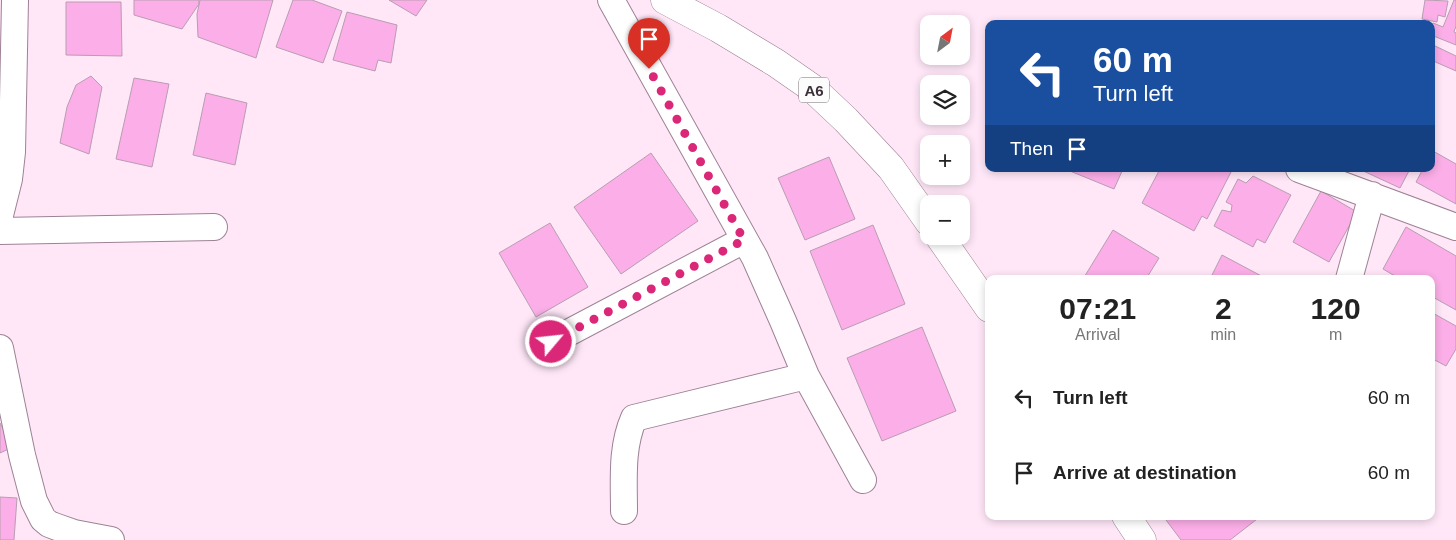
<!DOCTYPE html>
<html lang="en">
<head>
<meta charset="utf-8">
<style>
	:root { --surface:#fff; --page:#f6f6f6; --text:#222; --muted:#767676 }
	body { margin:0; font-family:Arial,sans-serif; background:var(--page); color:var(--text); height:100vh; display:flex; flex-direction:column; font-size:19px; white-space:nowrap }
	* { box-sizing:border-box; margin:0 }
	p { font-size:16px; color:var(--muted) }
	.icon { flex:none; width:28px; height:28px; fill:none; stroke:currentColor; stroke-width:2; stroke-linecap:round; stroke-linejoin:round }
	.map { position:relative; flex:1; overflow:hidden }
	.details { position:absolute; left:985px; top:275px; width:450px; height:245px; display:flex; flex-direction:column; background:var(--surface); border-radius:10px; box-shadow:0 2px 8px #0003 }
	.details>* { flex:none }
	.guide { position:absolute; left:985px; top:20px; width:450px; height:152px; border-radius:10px; box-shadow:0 2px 8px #0003; background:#1a4fa0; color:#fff; overflow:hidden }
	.needle { width:32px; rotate:32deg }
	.tools { position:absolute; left:920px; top:15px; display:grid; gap:10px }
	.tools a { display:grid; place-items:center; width:50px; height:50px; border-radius:10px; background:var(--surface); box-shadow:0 2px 8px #0003; font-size:25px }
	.pin { position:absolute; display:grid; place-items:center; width:42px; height:42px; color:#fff; margin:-51px -21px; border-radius:50% 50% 50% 0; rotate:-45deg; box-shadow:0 0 5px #0007 }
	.pin .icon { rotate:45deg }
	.me { position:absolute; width:55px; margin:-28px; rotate:62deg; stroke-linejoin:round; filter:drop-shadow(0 0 4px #0008) }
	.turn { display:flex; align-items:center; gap:18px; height:105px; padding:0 25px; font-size:22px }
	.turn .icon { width:65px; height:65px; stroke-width:2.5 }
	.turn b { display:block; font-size:35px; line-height:42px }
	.then { display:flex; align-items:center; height:48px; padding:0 25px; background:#0003; gap:10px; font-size:19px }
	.eta { display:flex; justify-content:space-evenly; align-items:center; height:85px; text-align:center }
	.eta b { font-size:30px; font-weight:800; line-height:35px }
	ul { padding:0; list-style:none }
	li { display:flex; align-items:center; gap:15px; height:75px; padding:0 25px }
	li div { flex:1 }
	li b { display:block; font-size:19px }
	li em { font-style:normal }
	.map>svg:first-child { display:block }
	.building { fill:#fbaee7; stroke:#b99db1 }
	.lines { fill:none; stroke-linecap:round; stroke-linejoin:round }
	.minor-casing { stroke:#9d8295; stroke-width:28 }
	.highway-casing { stroke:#9d8295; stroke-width:29 }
	.minor { stroke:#fff; stroke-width:26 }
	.highway { stroke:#fff; stroke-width:28 }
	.route { stroke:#db2777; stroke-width:9; stroke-dasharray:0 16.2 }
	.labels { text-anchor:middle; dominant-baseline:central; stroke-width:4; stroke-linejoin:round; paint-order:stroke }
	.shield { fill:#fcfcfc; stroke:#766d74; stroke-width:1 }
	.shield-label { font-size:15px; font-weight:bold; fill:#3c3039 }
</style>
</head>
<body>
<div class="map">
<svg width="1456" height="540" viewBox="0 0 1456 540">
	<rect width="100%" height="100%" fill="#ffe7f8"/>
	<path class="building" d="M134,0H199V4L182,29L134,15Z
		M200,0H273L256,58L198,37L197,14Z
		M293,0H312L342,11L323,63L276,47Z
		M389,0H427L416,16Z
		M1425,0L1448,1L1445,17L1438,15L1437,22L1422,19Z
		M1454,0H1456V26L1454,32L1456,33V45L1431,35V27L1433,23L1443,27Z
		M66,2H121L122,56L66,55Z
		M347,12L397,25L391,63L378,60L375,71L333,60Z
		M1431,44L1456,56V71L1431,60Z
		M91,76L102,87L89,154L60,143L67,107L76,85Z
		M134,78L169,84L152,167L116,159Z
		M206,93L247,103L235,165L193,155Z
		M1433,151L1456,164V204L1416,182L1423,169H1431V154Z
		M651,153L698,221L621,274L574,207Z
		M829,157L855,219L805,240L778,178Z
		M1071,169H1123L1114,189L1070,171Z
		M1160,169H1225L1231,172L1207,219L1202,216L1194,231L1142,203Z
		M1359,169H1410L1400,188Z
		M1253,176L1291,195L1265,243L1257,239L1253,247L1214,226L1222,210L1231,212L1232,205L1226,202L1238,179L1246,183Z
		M1321,191L1357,212L1329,262L1293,242Z
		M550,223L588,287L536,317L499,253Z
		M873,225L905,304L842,330L810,251Z
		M1406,227L1456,256V310L1431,296V279H1400L1383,269Z
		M1113,230L1159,258L1146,279H1083Z
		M1222,255L1267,279H1210Z
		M1431,312L1456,326V349L1446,366L1431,358Z
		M922,327L956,411L882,441L847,358Z
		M0,423L13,447L0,453Z
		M0,497L17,498L14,540H0Z
		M1163,516H1189L1190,518L1192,516H1261L1230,540H1181Z"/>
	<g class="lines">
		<g class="minor-casing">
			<path id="minor" d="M611,0L755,258L783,321L806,376L634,418C621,447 624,480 624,511
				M1299,169L1456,227
				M0,215L9,179L12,152L15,0
				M0,231L214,227
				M1349,279L1372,195
				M551,342L744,240
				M0,348L22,455L34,501L43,519L49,524L57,527L74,533L111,540
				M806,376L863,480"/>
		</g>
		<g class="highway-casing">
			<path id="highway" d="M665,0L718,28L776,63L812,88L846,120L891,168L929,222
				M939,236L989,308
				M1126,516L1142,540"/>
		</g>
		<use href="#minor" class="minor"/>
		<use href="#highway" class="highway"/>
	</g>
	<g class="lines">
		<path class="route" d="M551,342L744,240L649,69"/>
	</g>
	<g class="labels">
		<rect class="shield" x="799" y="77.5" width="30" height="25" rx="4"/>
		<g class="shield-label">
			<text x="814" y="90">A6</text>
		</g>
	</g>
</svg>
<div class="tools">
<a><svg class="needle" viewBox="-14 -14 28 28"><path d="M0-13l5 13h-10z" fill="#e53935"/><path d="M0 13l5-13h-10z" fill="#767676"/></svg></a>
<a><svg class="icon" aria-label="layers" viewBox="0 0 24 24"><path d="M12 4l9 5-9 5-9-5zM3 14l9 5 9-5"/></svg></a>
<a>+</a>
<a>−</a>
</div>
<div class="pin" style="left:649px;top:69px;background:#d93025"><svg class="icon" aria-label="arrive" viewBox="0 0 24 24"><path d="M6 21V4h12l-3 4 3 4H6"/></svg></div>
<svg class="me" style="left:551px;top:342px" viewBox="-20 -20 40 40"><circle r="17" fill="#db2777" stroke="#fff" stroke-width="3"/><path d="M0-11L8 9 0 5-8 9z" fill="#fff"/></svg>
<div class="guide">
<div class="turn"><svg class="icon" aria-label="left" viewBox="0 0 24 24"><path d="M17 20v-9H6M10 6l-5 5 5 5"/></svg><div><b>60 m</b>Turn left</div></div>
<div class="then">Then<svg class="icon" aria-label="arrive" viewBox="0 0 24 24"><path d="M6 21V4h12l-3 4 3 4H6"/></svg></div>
</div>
<section class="details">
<div class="eta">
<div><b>07:21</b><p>Arrival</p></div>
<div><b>2</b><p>min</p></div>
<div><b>120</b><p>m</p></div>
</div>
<ul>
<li><svg class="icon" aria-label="left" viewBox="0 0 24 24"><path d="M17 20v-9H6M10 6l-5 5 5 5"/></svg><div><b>Turn left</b></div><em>60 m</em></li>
<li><svg class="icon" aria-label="arrive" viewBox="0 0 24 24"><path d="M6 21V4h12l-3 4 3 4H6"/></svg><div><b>Arrive at destination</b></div><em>60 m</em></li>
</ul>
</section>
</div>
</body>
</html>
